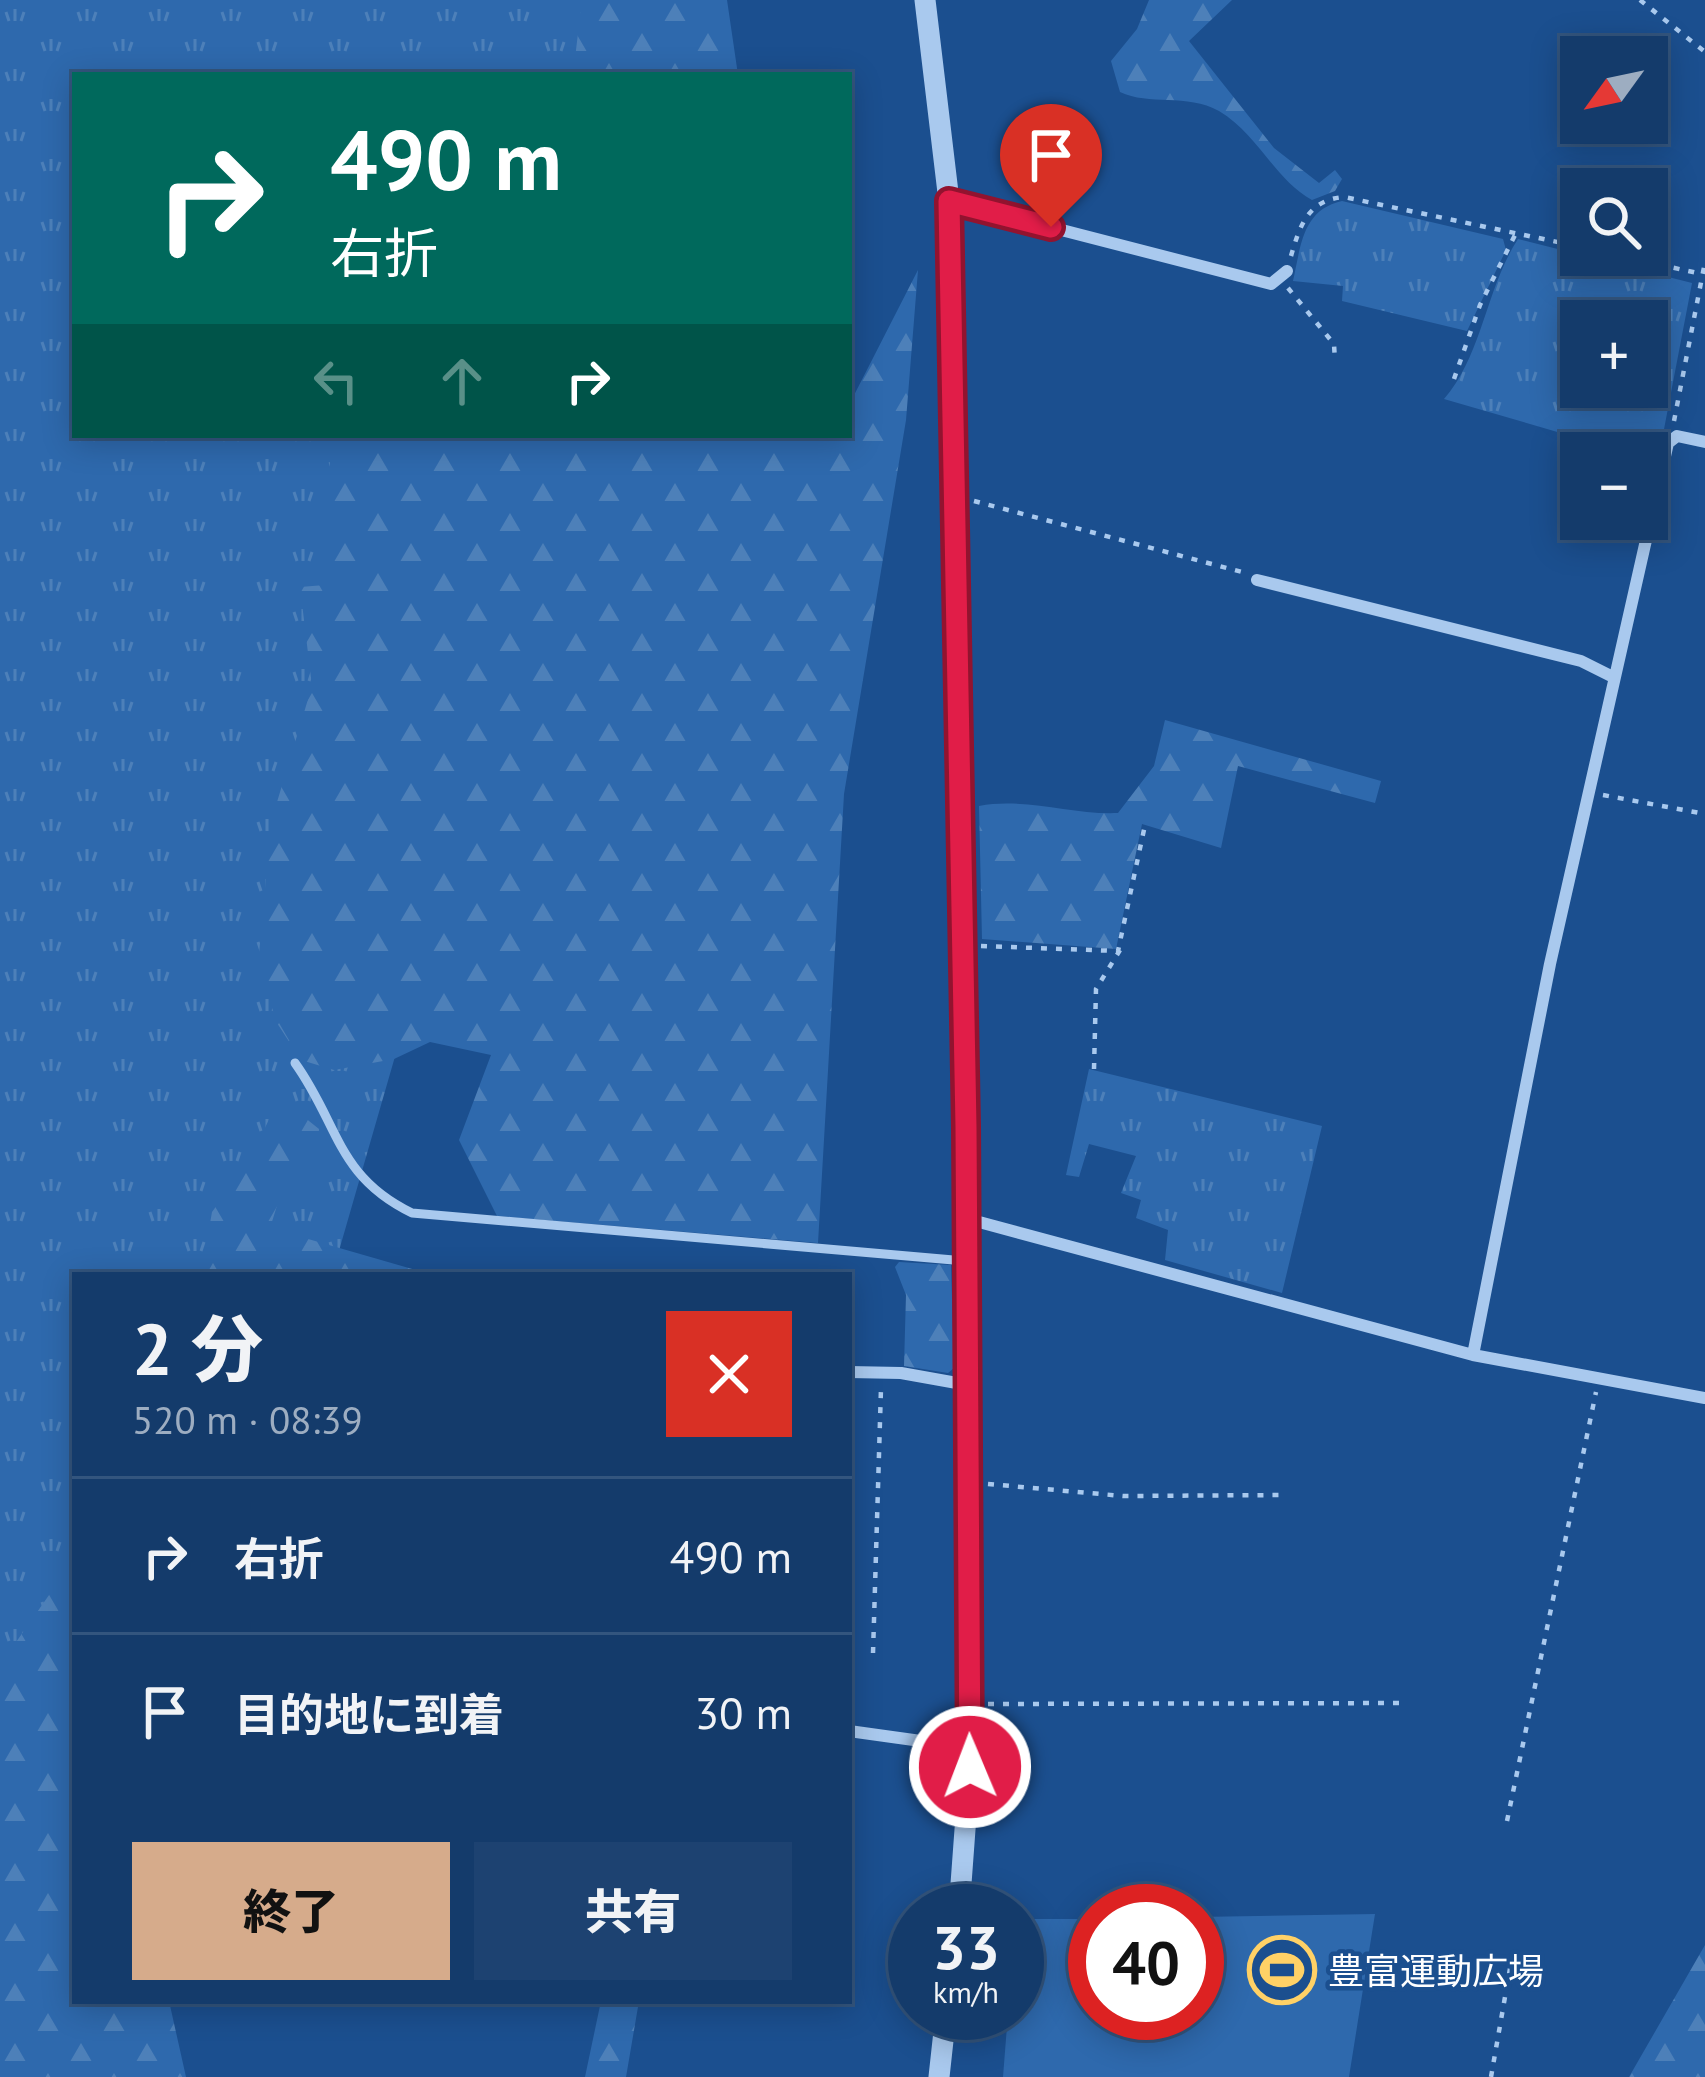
<!DOCTYPE html>
<html lang="ja">
<head>
<meta charset="utf-8">
<style>
	:root { --surface:#143b6b; --page:#1d4271; --text:#f1f3f6; --muted:#9dadc1; --line:#33557e; --accent:#d6ab8b }
	body { margin:0; font-family:"PT Sans","Noto Sans JP",sans-serif; background:var(--page); color:var(--text); height:100vh; display:flex; flex-direction:column; font-size:45px; white-space:nowrap }
	* { box-sizing:border-box; margin:0 }
	p { font-size:39px; color:var(--muted) }
	.icon { flex:none; width:66px; height:66px; fill:none; stroke:currentColor; stroke-width:2; stroke-linecap:round; stroke-linejoin:round }
	.map { position:relative; flex:1; overflow:hidden }
	.side { position:absolute; left:72px; top:1272px; width:780px; height:732px; display:flex; flex-direction:column; background:var(--surface); border-radius:0px; box-shadow:0 6px 30px #0003,0 0 0 3px var(--line) }
	.side>* { flex:none }
	.banner { position:absolute; left:72px; top:72px; width:780px; height:366px; border-radius:0px; box-shadow:0 6px 30px #0003,0 0 0 3px var(--line); background:#00695c; color:#fff; overflow:hidden }
	.needle { width:78px; rotate:237deg }
	.tools { position:absolute; left:1560px; top:36px; display:grid; gap:24px }
	.tools a { display:grid; place-items:center; width:108px; height:108px; border-radius:0px; background:var(--surface); box-shadow:0 6px 30px #0003,0 0 0 3px var(--line); font-size:60px }
	.speed { position:absolute; left:888px; top:1884px; display:flex; gap:24px; font-size:60px; font-weight:700; text-align:center }
	.speed>* { display:grid; place-content:center; width:156px; height:156px; border-radius:50%; background:var(--surface); box-shadow:0 6px 30px #0003,0 0 0 3px var(--line); line-height:1 }
	.speed small { font-size:30px; font-weight:400 }
	.speed .limit { border:18px solid #d22; background:#fff; color:#111 }
	.pin { position:absolute; display:grid; place-items:center; width:102px; height:102px; color:#fff; margin:-123px -51px; border-radius:50% 50% 50% 0; rotate:-45deg; box-shadow:0 0 12px #0007 }
	.pin .icon { rotate:45deg }
	.me { position:absolute; width:132px; margin:-66px; rotate:359deg; stroke-linejoin:round; filter:drop-shadow(0 0 9px #0008) }
	.turn { display:flex; align-items:center; gap:42px; height:252px; padding:0 60px; font-size:54px }
	.turn .icon { width:156px; height:156px; stroke-width:2.5 }
	.turn b { display:block; font-size:84px; line-height:102px }
	.lanes { display:flex; align-items:center; height:114px; padding:0 60px; background:#0003; justify-content:center; gap:60px; direction:ltr }
	.lanes .off { opacity:.35 }
	.round { display:grid; place-items:center; flex:none; width:126px; height:126px; border-radius:0px; background:var(--page) }
	.overview { display:flex; align-items:center; justify-content:space-between; height:204px; padding:0 60px }
	h1 { font-size:72px; font-weight:800; line-height:90px }
	.primary-button { display:flex; gap:24px; margin-top:auto; padding:24px 60px }
	.primary-button a { flex:1; height:138px; border-radius:0px; background:var(--accent); color:#111; font-size:48px; font-weight:800; line-height:138px; text-align:center }
	.primary-button a+a { background:var(--page); color:var(--text) }
	ul { padding:0; list-style:none }
	li { display:flex; align-items:center; gap:36px; height:156px; padding:0 60px; border-top:3px solid var(--line) }
	li div { flex:1 }
	li b { display:block; font-size:45px }
	li em { font-style:normal }
	.map>svg:first-child { display:block }
	.grass { fill:url(#grass-tufts); fill-rule:evenodd }
	.forest { fill:url(#forest-firs) }
	.pitch { fill:#2e69ad }
	.lines { fill:none; stroke-linecap:round; stroke-linejoin:round }
	.path { stroke:#a9c9ee; stroke-width:4.5; stroke-dasharray:6 9; stroke-linecap:butt }
	.service { stroke:#a9c9ee; stroke-width:9 }
	.minor { stroke:#a9c9ee; stroke-width:12 }
	.tertiary { stroke:#a9c9ee; stroke-width:21 }
	.route-casing { stroke:#92132f; stroke-width:30 }
	.route { stroke:#e11d48; stroke-width:21 }
	.labels { text-anchor:middle; dominant-baseline:central; stroke-width:9; stroke-linejoin:round; paint-order:stroke }
	.poi-label { font-size:36px; fill:#fff; stroke:#1b4f8f; text-anchor:start }
</style>
</head>
<body>
<div class="map">
<svg width="1705" height="2077" viewBox="0 0 1705 2077">
	<defs>
		<pattern id="grass-tufts" width="24" height="20" patternUnits="userSpaceOnUse" patternTransform="scale(3)"><rect width="24" height="20" fill="#2e69ad"/><path d="M3 7l-1-3M5 7V3M7 7l1-3M15 17l-1-3M17 17v-4M19 17l1-3" fill="none" stroke="#4d80b9"/></pattern>
		<pattern id="forest-firs" width="22" height="20" patternUnits="userSpaceOnUse" patternTransform="scale(3)"><rect width="22" height="20" fill="#2e69ad"/><path d="M5 1l3.5 6h-7zM16 11l3.5 6h-7z" fill="#4d80b9"/></pattern>
	</defs>
	<rect width="100%" height="100%" fill="#1b4f8f"/>
	<path class="grass" d="M0,0H662L659,75H75V435H519L426,949L332,1275H75V1795L0,1880Z
		M1342,201L1503,239L1506,250L1467,331L1342,301L1343,286L1293,281C1301,246 1302,210 1342,201Z
		M1518,239L1692,283L1655,476L1647,473V453H1601L1602,445L1444,399C1482,356 1486,288 1518,239ZM1581,321H1647V387H1581Z
		M1089,1069L1322,1126L1282,1293L1165,1260L1168,1230L1136,1218L1141,1200L1121,1193L1136,1156L1089,1144L1079,1177L1066,1175Z"/>
	<path class="forest" d="M582,0H727L738,75H573Z
		M1149,0H1232L1189,41L1274,148L1319,183L1335,170L1342,179L1335,191L1312,200C1274,179 1258,134 1219,111C1187,93 1149,106 1120,92L1111,61L1137,29Z
		M918,270L906,420L844,794L818,1243L497,1216L459,1140L491,1055L430,1042L394,1059L334,1070L301,1060L277,1023L258,965L271,822L312,686L300,587L325,585L331,435H849V405Z
		M1165,720L1381,781L1375,803L1238,766L1221,848L1142,824L1116,949L982,939L979,806C1025,797 1071,815 1118,813L1154,766Z
		M289,1105L319,1129L317,1166L286,1177L270,1228L433,1275H201L212,1212L250,1160L271,1115Z
		M899,1262L951,1265L954,1368L948,1373L904,1366L906,1295L895,1267Z
		M75,1558V2001H169L186,2077H0V1665Z
		M1705,1945V2077H1629Z
		M601,2001H639L626,2077H585Z"/>
	<path class="pitch" d="M1375,1914L1349,2077H1003L1008,2013H1017V1919H1095V2013H1197V1917Z"/>
	<g class="lines">
		<path class="path" d="M1640,0L1705,52
			M1615,255L1702,274
			M1291,256C1300,225 1308,200 1344,197L1581,247
			M1288,288L1334,344L1335,361
			M1454,379L1480,305L1516,233
			M1674,421L1705,262
			M974,501L1242,572
			M1603,795L1705,814
			M981,946L1118,951L1145,825
			M1094,1069L1096,989L1120,950
			M988,1484L1123,1496L1287,1495
			M873,1653L881,1388
			M988,1704L1408,1703
			M1507,1821L1596,1392
			M1491,2077L1512,1957"/>
		<path class="service" d="M295,1063C339,1124 336,1176 412,1213L965,1261"/>
		<path class="minor" d="M949,201L1271,284L1287,271
			M1257,580L1581,661L1613,677
			M968,1219L1473,1355L1705,1398
			M1473,1355L1550,964L1668,443L1677,436L1705,442
			M849,1372L901,1373L968,1385
			M849,1731L971,1748"/>
		<path class="tertiary" d="M925,0L949,201L956,424L971,1748L959,1911
			M939,2077L946,2013"/>
	</g>
	<g class="lines">
		<g class="route-casing">
			<path id="route" d="M970,1767L966,1127L949,201L1051,227"/>
		</g>
		<use href="#route" class="route"/>
	</g>
	<defs>
		<g id="stadium-ring" transform="scale(3.45)"><circle r="9.5" fill="#1b4f8f" stroke="#ffd166" stroke-width="1.5"/><path d="M0-5a6.5 5 0 1 0 0 10a6.5 5 0 1 0 0-10ZM-3.5-1.8h7v3.6h-7Z" fill="#ffd166"/></g>
	</defs>
	<g fill-rule="evenodd">
		<use href="#stadium-ring" x="1282" y="1970"/>
	</g>
	<g class="labels">
		<g class="poi-label">
			<text x="1328" y="1970">豊富運動広場</text>
		</g>
	</g>
</svg>
<div class="tools">
<a><svg class="needle" viewBox="-14 -14 28 28"><path d="M0-13l5 13h-10z" fill="#e53935"/><path d="M0 13l5-13h-10z" fill="#9dadc1"/></svg></a>
<a><svg class="icon" aria-label="search" viewBox="0 0 24 24"><circle cx="10" cy="10" r="6"/><path d="M15 15l6 6"/></svg></a>
<a>+</a>
<a>−</a>
</div>
<div class="speed"><div>33<small>km/h</small></div><div class="limit">40</div></div>
<div class="pin" style="left:1051px;top:227px;background:#d93025"><svg class="icon" aria-label="arrive" viewBox="0 0 24 24"><path d="M6 21V4h12l-3 4 3 4H6"/></svg></div>
<svg class="me" style="left:970px;top:1767px" viewBox="-20 -20 40 40"><circle r="17" fill="#e11d48" stroke="#fff" stroke-width="3"/><path d="M0-11L8 9 0 5-8 9z" fill="#fff"/></svg>
<div class="banner">
<div class="turn"><svg class="icon" aria-label="right" viewBox="0 0 24 24"><path d="M7 20v-9h11M14 6l5 5-5 5"/></svg><div><b>490 m</b>右折</div></div>
<div class="lanes"><svg class="icon off" aria-label="left" viewBox="0 0 24 24"><path d="M17 20v-9H6M10 6l-5 5 5 5"/></svg><svg class="icon off" aria-label="ahead" viewBox="0 0 24 24"><path d="M12 20V5M6 11l6-6 6 6"/></svg><svg class="icon" aria-label="right" viewBox="0 0 24 24"><path d="M7 20v-9h11M14 6l5 5-5 5"/></svg></div>
</div>
<section class="side">
<div class="overview"><div><h1>2 分</h1><p>520 m · 08:39</p></div><a class="round" style="background:#d93025;color:#fff"><svg class="icon" aria-label="close" viewBox="0 0 24 24"><path d="M6 6l12 12M18 6L6 18"/></svg></a></div>
<ul>
<li><svg class="icon" aria-label="right" viewBox="0 0 24 24"><path d="M7 20v-9h11M14 6l5 5-5 5"/></svg><div><b>右折</b></div><em>490 m</em></li>
<li><svg class="icon" aria-label="arrive" viewBox="0 0 24 24"><path d="M6 21V4h12l-3 4 3 4H6"/></svg><div><b>目的地に到着</b></div><em>30 m</em></li>
</ul>
<div class="primary-button"><a>終了</a><a>共有</a></div>
</section>
</div>
</body>
</html>
